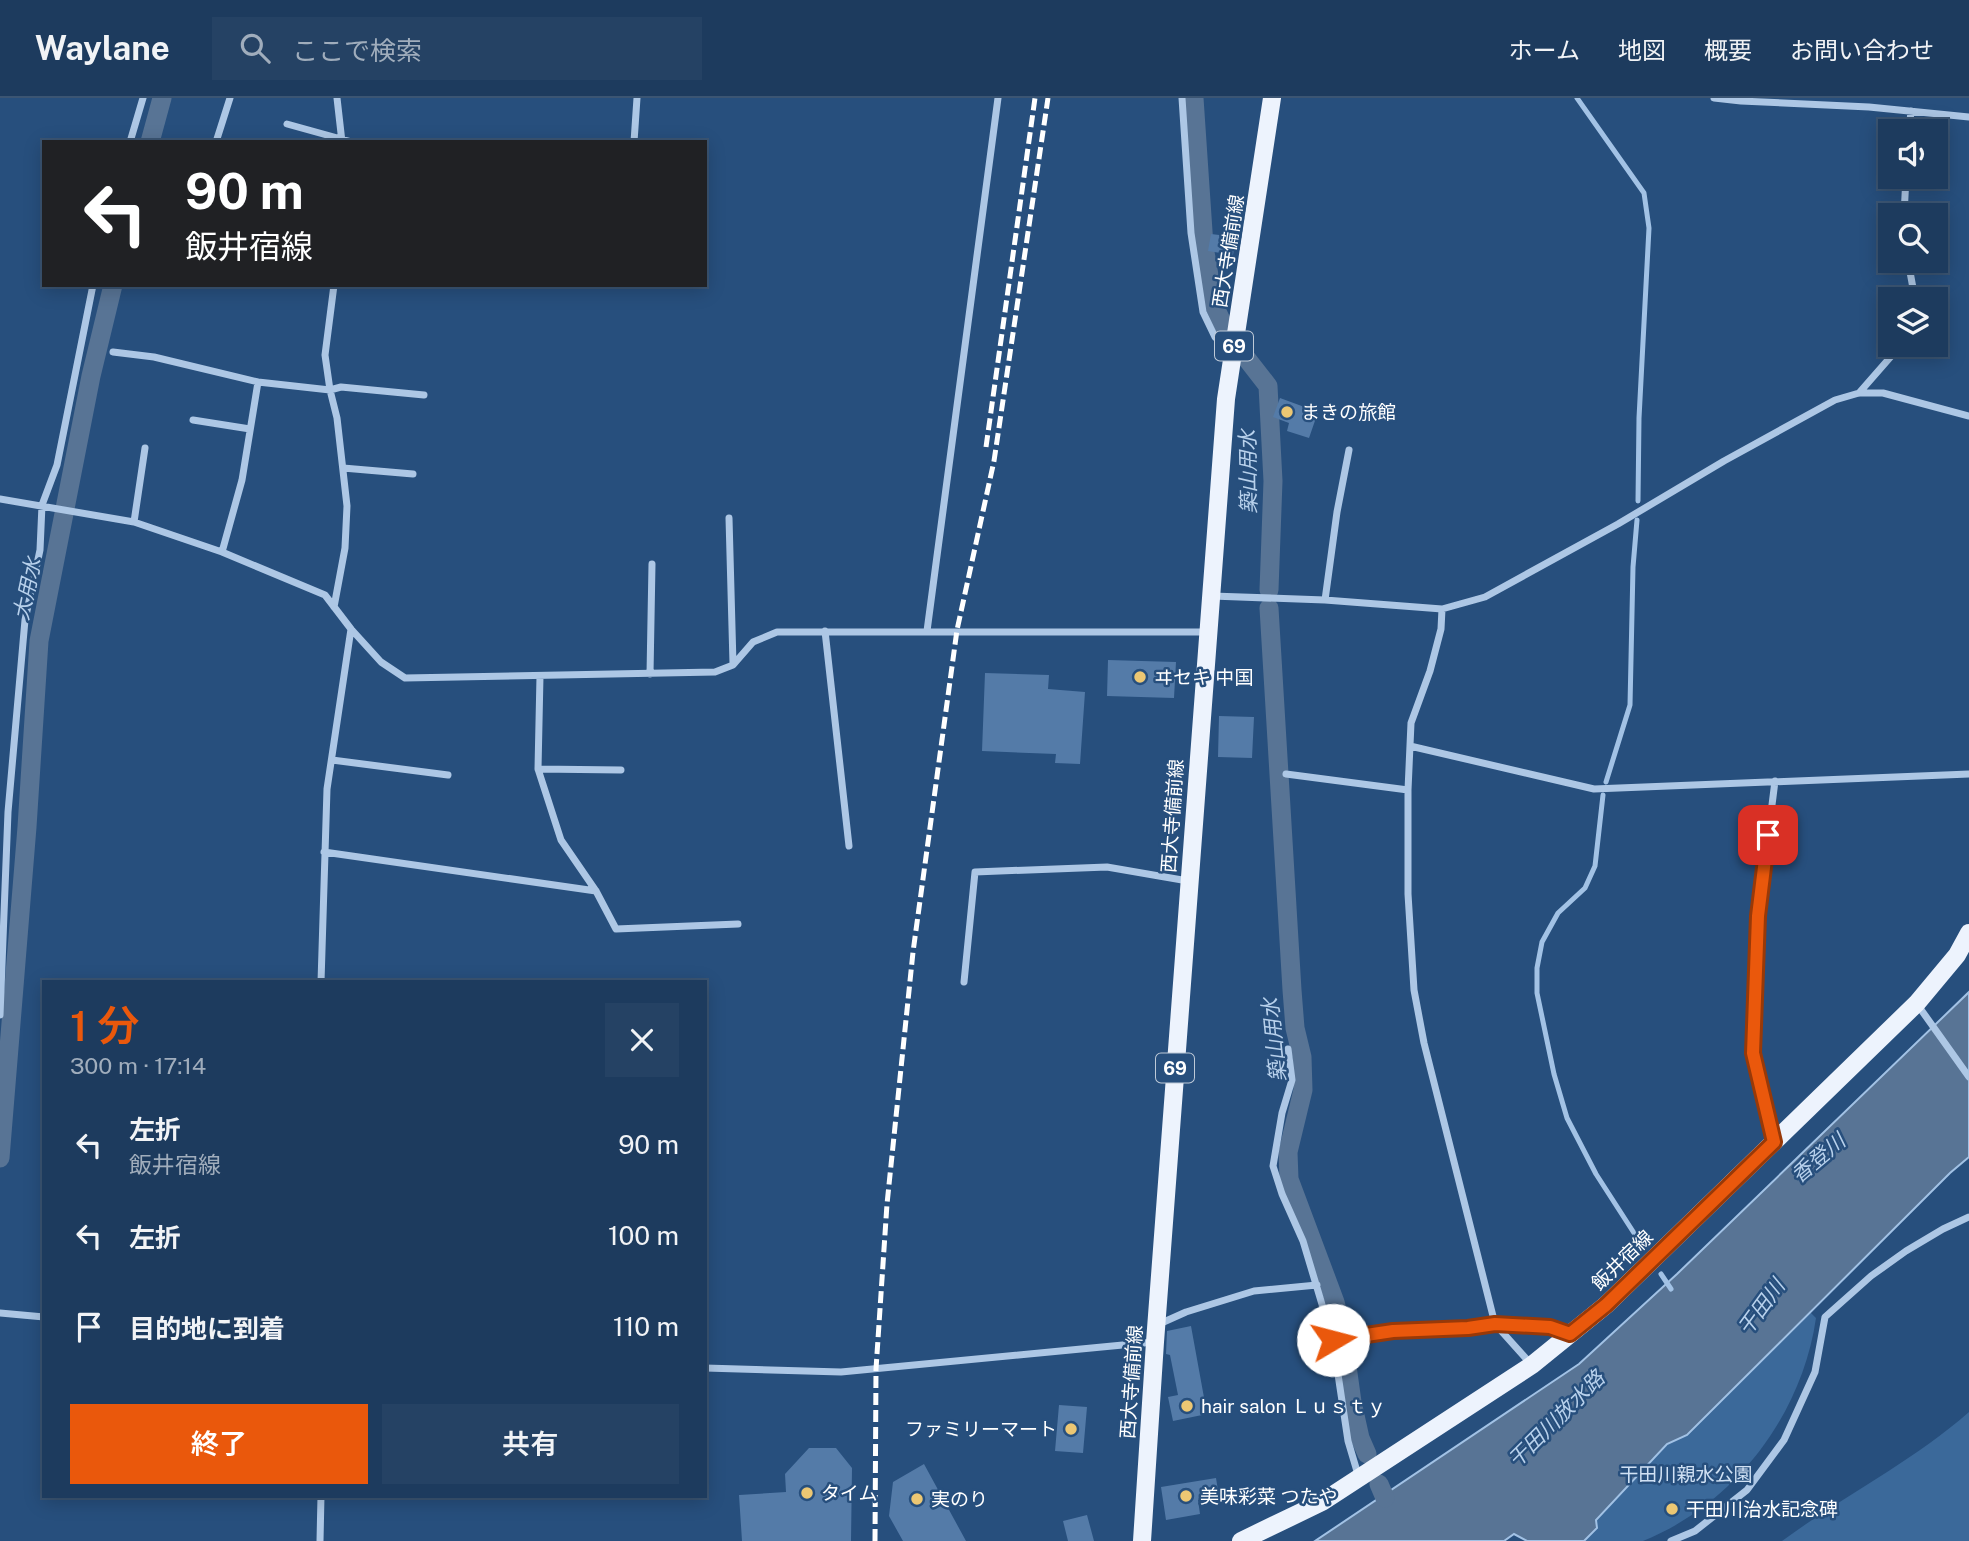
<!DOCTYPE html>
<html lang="ja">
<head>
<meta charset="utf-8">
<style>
	:root { --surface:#1d3b5e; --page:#254264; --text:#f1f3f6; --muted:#a0adbc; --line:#3b5573; --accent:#ea580c }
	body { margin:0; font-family:"Public Sans","Noto Sans JP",sans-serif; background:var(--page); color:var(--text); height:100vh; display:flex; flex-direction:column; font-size:26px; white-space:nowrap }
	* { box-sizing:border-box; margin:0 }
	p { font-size:23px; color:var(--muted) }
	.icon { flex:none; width:38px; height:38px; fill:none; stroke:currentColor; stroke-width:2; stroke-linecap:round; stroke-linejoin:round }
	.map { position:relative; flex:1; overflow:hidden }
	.side { position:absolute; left:42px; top:882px; width:665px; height:518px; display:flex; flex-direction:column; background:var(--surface); border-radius:0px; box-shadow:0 4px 18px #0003,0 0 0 2px var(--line) }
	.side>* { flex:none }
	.guide { position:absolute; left:42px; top:42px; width:665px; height:147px; border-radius:0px; box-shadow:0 4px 18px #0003,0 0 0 2px var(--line); background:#202124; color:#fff; overflow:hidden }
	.controls { position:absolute; left:1878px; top:21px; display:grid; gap:14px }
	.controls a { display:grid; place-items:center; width:70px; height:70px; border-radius:0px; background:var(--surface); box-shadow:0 4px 18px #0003,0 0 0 2px var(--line); font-size:35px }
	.pin { position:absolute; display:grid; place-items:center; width:60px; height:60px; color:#fff; margin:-30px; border-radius:14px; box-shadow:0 4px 10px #0006 }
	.me { position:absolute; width:77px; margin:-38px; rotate:82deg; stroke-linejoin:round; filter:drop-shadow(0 0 5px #0008) }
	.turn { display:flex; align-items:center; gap:24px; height:147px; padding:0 28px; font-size:32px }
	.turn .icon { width:91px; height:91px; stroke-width:2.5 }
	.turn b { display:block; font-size:49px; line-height:60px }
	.round { display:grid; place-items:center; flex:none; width:74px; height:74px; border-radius:0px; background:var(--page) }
	.headline { display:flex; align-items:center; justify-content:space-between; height:119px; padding:0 28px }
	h1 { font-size:42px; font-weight:600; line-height:52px; color:var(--accent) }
	.primary-button { display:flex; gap:14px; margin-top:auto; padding:14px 28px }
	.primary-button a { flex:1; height:80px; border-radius:0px; background:var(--accent); color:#fff; font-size:28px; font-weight:600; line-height:80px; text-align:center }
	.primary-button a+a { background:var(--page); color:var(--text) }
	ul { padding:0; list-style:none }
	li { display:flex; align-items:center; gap:21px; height:91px; padding:0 28px }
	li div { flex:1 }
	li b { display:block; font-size:26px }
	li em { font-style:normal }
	header { display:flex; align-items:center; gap:42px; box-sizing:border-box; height:98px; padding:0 35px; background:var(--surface); border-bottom:2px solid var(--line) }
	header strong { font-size:33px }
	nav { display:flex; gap:38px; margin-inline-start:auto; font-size:24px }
	.search { width:490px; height:63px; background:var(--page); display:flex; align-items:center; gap:18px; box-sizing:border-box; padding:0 24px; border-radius:0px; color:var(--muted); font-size:26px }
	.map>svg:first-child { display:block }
	.green { fill:#3b699a }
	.water { fill:#587495; stroke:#a2c2e5; stroke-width:2 }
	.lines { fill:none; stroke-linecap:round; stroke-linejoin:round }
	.stream { stroke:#a2c2e5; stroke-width:5 }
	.canal { stroke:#587495; stroke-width:19 }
	.building { fill:#547ba8 }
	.minor { stroke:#adc7e5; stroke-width:7 }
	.primary { stroke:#edf3fd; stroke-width:18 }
	.rail { stroke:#fff; stroke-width:5; stroke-dasharray:12 5; stroke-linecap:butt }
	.route-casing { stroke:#983908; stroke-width:18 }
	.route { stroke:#ea580c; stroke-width:12 }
	.poi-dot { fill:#ecc773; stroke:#274f7d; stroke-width:2.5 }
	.labels { text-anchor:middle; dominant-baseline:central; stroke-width:5; stroke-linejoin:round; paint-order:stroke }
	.shield { fill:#274f7d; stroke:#becad8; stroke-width:2 }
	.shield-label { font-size:18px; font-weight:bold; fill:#fff }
	.street-label { font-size:19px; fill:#fff; stroke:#274f7d }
	.poi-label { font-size:19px; fill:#fff; stroke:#274f7d; text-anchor:start }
	.park-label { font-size:19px; fill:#d0e1f4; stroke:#274f7d }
	.water-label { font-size:21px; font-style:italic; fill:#b8d1ec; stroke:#274f7d }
</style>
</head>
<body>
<header>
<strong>Waylane</strong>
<div class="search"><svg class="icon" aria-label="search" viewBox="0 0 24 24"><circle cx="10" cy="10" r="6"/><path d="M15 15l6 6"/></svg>ここで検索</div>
<nav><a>ホーム</a><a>地図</a><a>概要</a><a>お問い合わせ</a></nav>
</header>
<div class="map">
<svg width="1969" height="1443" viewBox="0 0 1969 1443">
	<rect width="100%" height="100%" fill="#274f7d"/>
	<path class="green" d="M1810,1214L1816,1220C1802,1317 1735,1406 1643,1443H1584L1596,1430V1422L1667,1346L1687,1337Z
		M1969,1314V1443H1782C1843,1398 1912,1364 1969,1314Z"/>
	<path class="water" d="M1969,894V1059L1950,1075L1687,1337L1667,1346L1596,1422L1597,1430L1584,1443H1527L1514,1436L1504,1443H1315L1579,1266L1677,1176Z"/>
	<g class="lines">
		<path class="stream" d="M1577,0L1644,95L1649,130L1639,320L1638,403
			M1606,684L1630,607L1633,469L1637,422
			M1603,697L1595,768L1585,790L1558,815L1542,844L1537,870V895L1554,976L1567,1020L1596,1076L1643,1149
			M1661,1176L1671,1191"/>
		<path class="canal" d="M1194,0L1204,148L1214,207L1226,233
			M150,44L162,0
			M1247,261L1268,288L1273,383L1269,492
			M1269,510L1292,892L1295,930L1302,959L1303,992L1288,1054L1289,1081L1335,1204L1342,1232L1352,1304L1360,1340L1367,1356
			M0,1060L27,729L39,543L91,278L113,187
			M1379,1386L1385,1400"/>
	</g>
	<path class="building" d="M1211,136L1236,139L1233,157L1208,153Z
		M1280,300L1318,314L1309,340L1287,333L1289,325L1273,319Z
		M1108,562L1176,564L1174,600L1107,598Z
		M985,575L1049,577L1048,591L1085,594L1080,666L1055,665L1056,656L982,653Z
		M1219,618L1254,619L1252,660L1218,659Z
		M1191,1228L1207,1316L1173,1323L1168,1299L1178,1297L1170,1257L1166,1256L1167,1233Z
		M1059,1307L1087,1309L1083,1355L1055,1353Z
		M809,1350H836L852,1370L851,1443H742L739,1397L786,1394L785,1376Z
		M924,1366L966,1443H903L889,1418L893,1384Z
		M1216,1380L1219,1399L1198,1402L1200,1416L1166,1422L1161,1389Z
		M1087,1417L1094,1443H1068L1063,1423Z"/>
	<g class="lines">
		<path class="minor" d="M337,0L342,44
			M1182,0L1191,135L1203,214L1215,239L1230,252
			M1714,0L1741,3L1869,9L1969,19
			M287,26L352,44
			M1909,33L1911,13
			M130,44L143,0
			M216,44L230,0
			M634,44L637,0
			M1904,117L1906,79
			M1908,163L1915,201
			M630,187H637
			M113,254L154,259L258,284L330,292L341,289L424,297
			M1859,295L1901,247
			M193,322L250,331
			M343,370L413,376
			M0,401L134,424L222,454L325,497L351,531L327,691L321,884
			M729,420L733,566
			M134,424L145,350
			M222,454L242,382L258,284
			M1212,498L1325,502L1442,511L1485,499L1618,426L1724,363L1835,302L1859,295H1883L1969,318
			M1325,502L1337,414L1349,352
			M334,509L345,450L347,408L337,320L330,292L325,257L334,187
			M1442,511L1441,531L1430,573L1411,625L1408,692V796L1414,892L1424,945L1495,1226L1531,1266
			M351,531L381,564L405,580L715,574L733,567L753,544L777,534H1207
			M825,533L849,748
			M927,533L998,0
			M650,576L652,466
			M540,578L538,671L561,742L596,793L616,831L738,826
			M1410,648L1594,691L1969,676
			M332,662L448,677
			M538,671L621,672
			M1286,676L1408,692
			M324,754L596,793
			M964,884L975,774L1107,769L1188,783
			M1917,906L1969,979
			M0,917L8,714L25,522L40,452L42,407L57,367L93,187
			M1288,951L1292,982L1282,1015L1273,1068L1282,1096L1303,1143L1333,1243L1348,1343L1359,1380
			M1774,1043L1753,955L1758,818L1775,683
			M0,1215L44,1219
			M1157,1227L1186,1214L1254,1193L1317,1187
			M1333,1243L1393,1233L1468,1230L1495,1226L1550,1229L1570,1236
			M705,1270L841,1274L1154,1244
			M320,1443L321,1398
			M1671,1443L1695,1433L1747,1392L1784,1342L1815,1274L1825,1219L1871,1178L1906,1153L1943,1131L1969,1119"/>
		<path class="primary" d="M1142,1443L1155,1244L1226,301L1272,0
			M1241,1443L1322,1404L1532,1267L1606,1207L1917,905L1957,857L1969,835"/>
		<path class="rail" d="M986,349L1035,0
			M875,1443L876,1271L887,1106L913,854L957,532L994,363L1048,0"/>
	</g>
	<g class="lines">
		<g class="route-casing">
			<path id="route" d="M1333,1242L1393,1233L1468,1230L1495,1226L1550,1229L1570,1236L1606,1207L1774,1044L1753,955L1758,818L1768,737"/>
		</g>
		<use href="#route" class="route"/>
	</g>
	<g class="poi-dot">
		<circle cx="1287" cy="314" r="7"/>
		<circle cx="1140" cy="579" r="7"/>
		<circle cx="1187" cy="1308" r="7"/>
		<circle cx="1071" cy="1331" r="7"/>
		<circle cx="807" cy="1395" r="7"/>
		<circle cx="1186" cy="1398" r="7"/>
		<circle cx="917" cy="1401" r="7"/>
		<circle cx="1672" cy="1411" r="7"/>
	</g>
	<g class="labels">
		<g class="shield">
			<rect x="1215" y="233.5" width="38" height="29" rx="5"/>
			<rect x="1156" y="955.5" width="38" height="29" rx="5"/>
		</g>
		<g class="shield-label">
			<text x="1234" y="248">69</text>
			<text x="1175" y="970">69</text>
		</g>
		<g class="street-label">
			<text transform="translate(1228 153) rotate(-81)">西大寺備前線</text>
			<text transform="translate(1172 718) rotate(-86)">西大寺備前線</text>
			<text transform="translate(1622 1162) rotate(-44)">飯井宿線</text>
			<text transform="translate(1131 1284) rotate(-86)">西大寺備前線</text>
		</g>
		<g class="poi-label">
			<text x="1301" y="314">まきの旅館</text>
			<text x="1154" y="579">ヰセキ 中国</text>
			<text x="1201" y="1308">hair salon Ｌｕｓｔｙ</text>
			<text x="1057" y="1331" text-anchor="end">ファミリーマート</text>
			<text x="821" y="1395">タイム</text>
			<text x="1200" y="1398">美味彩菜 つたや</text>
			<text x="931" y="1401">実のり</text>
			<text x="1686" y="1411">干田川治水記念碑</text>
		</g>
		<g class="park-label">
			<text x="1686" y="1376">干田川親水公園</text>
		</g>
		<g class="water-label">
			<text transform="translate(1248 374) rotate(-91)">築山用水</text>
			<text transform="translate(27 491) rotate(-78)">大用水</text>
			<text transform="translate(1274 942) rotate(-96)">築山用水</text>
			<text transform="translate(1818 1060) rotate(-40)">香登川</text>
			<text transform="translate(1761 1209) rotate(-54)">干田川</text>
			<text transform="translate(1556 1321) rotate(-45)">干田川放水路</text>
		</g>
	</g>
</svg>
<div class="controls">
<a><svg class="icon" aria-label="sound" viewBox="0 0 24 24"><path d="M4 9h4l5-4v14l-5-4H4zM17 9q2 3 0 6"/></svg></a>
<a><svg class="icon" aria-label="search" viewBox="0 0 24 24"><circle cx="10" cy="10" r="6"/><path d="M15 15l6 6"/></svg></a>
<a><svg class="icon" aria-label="layers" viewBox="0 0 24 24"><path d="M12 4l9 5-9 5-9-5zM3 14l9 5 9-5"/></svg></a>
</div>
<div class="pin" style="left:1768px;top:737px;background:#d93025"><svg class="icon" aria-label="arrive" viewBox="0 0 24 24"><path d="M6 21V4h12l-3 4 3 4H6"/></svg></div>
<svg class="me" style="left:1333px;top:1242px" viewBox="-20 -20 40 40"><circle r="19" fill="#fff"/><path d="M0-13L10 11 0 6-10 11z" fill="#ea580c"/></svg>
<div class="guide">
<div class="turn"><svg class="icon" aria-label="left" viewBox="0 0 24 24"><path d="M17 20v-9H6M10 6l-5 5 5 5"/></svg><div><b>90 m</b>飯井宿線</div></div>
</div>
<section class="side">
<div class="headline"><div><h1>1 分</h1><p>300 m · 17:14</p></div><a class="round"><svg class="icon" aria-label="close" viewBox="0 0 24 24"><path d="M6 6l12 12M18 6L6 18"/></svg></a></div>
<ul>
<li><svg class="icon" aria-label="left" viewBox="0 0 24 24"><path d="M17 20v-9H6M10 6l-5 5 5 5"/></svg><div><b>左折</b><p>飯井宿線</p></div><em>90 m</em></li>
<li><svg class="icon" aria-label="left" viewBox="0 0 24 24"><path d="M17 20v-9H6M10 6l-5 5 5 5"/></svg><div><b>左折</b></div><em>100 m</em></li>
<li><svg class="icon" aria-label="arrive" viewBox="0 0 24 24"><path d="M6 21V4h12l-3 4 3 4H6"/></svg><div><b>目的地に到着</b></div><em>110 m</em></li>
</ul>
<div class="primary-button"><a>終了</a><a>共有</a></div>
</section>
</div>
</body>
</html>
